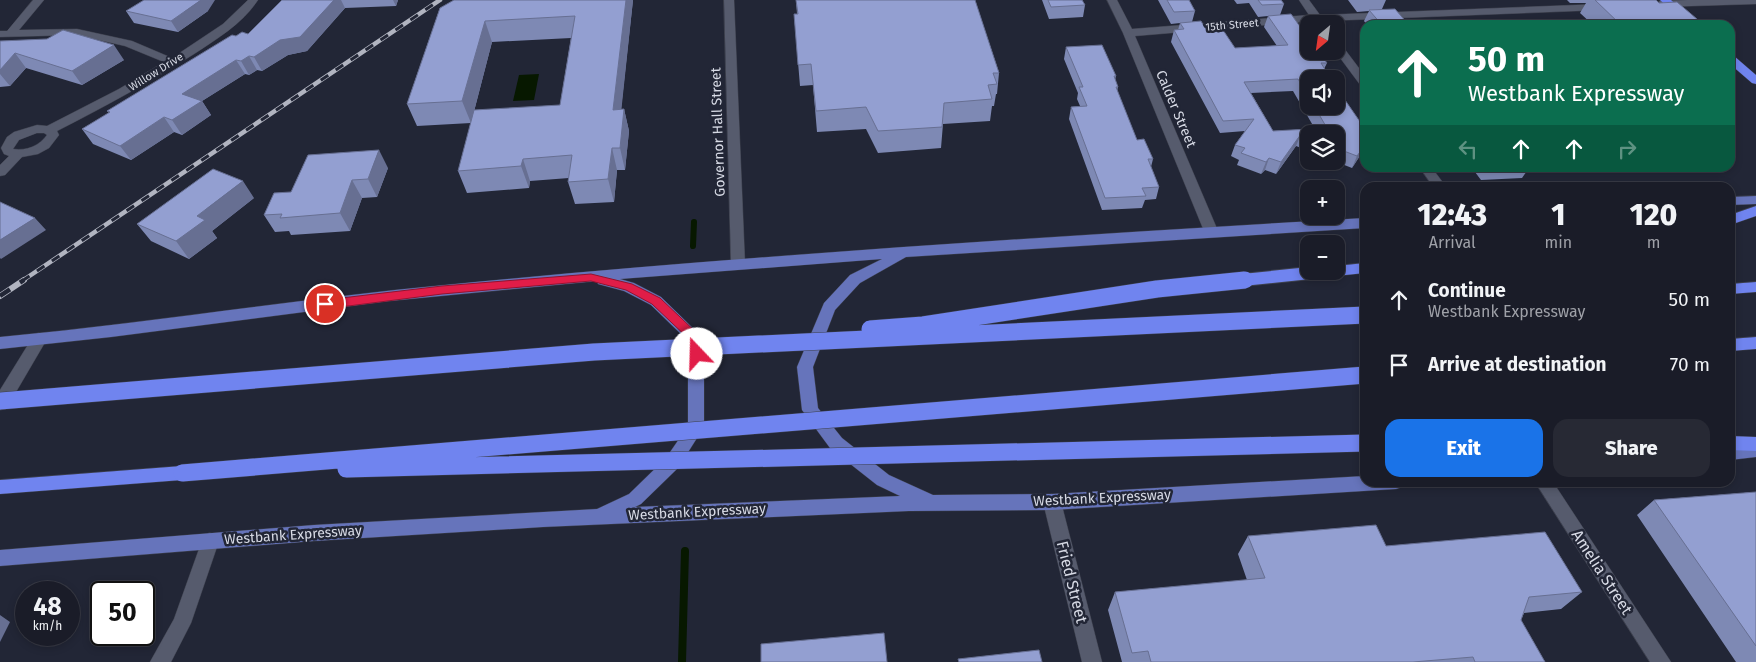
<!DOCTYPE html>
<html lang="en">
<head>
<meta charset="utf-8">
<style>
	:root { --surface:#1a1c28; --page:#272934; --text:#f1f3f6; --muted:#9fa1a8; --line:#383a45; --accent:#1a73e8 }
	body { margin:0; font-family:"Fira Sans",sans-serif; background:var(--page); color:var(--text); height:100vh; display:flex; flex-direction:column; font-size:19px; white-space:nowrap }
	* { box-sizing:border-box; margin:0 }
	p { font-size:16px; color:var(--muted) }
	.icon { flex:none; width:28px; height:28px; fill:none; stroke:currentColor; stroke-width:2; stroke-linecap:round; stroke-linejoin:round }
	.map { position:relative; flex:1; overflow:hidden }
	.panel { position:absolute; left:1360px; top:182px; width:375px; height:305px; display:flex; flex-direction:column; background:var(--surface); border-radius:15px; box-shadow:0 2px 8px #0003,0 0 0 1px var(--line) }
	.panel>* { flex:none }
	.hud { position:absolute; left:1360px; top:20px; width:375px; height:152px; border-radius:15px; box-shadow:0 2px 8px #0003,0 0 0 1px var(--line); background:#0b6e4f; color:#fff; overflow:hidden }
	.needle { width:32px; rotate:209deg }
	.controls { position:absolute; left:1300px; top:15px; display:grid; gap:10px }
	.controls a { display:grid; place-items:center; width:45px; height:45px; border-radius:10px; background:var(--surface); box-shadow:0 2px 8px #0003,0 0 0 1px var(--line); font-size:25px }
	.speed { position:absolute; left:15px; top:581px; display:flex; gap:10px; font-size:25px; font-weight:700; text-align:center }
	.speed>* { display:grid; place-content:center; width:65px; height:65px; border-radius:50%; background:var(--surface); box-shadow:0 2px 8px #0003,0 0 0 1px var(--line); line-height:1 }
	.speed small { font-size:12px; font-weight:400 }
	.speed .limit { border:2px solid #111; border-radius:8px; background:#fff; color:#111 }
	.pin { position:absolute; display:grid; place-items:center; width:42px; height:42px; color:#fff; margin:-21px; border:2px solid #fff; border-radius:50%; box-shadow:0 1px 5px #0007 }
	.me { position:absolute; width:55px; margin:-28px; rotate:339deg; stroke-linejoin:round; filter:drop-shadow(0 0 4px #0008) }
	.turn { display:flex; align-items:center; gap:18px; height:105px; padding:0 25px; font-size:22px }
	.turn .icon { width:65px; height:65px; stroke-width:2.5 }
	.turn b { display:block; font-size:35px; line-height:42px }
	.lanes { display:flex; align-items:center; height:48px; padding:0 25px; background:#0003; justify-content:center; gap:25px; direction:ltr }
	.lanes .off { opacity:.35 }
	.eta { display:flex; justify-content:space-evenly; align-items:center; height:85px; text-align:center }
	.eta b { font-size:30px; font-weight:800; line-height:35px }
	.action { display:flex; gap:10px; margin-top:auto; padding:10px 25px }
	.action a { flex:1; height:58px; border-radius:15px; background:var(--accent); color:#fff; font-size:20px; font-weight:800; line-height:58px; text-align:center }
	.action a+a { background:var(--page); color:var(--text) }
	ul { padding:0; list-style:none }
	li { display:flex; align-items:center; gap:15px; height:65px; padding:0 25px }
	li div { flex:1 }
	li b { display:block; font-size:19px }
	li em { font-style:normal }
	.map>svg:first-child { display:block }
	.water { fill:#071800 }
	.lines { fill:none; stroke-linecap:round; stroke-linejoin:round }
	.stream-far1 { stroke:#071800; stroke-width:6 }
	.stream { stroke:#071800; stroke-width:8 }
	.minor-casing { stroke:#3d404d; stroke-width:1 }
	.major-casing { stroke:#3d404d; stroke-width:1 }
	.highway-casing { stroke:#3d404d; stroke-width:1 }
	.minor { fill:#565b6d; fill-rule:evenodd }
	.major { fill:#6674bb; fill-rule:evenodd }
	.highway { fill:#7084ef; fill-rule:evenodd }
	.rail-far1-casing { stroke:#b1b4c0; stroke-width:4.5 }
	.rail-casing { stroke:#b1b4c0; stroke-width:6 }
	.rail-far1 { stroke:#222636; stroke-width:3; stroke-dasharray:9; stroke-linecap:butt }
	.rail { stroke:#222636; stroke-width:4.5; stroke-dasharray:12; stroke-linecap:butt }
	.highway-bridge-far1-casing { stroke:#3d404d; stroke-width:14; stroke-linecap:butt }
	.highway-bridge-casing { stroke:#3d404d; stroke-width:18; stroke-linecap:butt }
	.highway-bridge-far1 { stroke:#7084ef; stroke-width:12 }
	.highway-bridge { stroke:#7084ef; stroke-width:17 }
	.wall { fill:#7e89b4; fill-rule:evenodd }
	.shaded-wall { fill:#676f92 }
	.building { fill:#939fd1; stroke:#676f92 }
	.route { fill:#e11d48; stroke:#92132f }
	.labels { text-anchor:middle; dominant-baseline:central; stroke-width:5; stroke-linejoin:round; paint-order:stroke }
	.far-street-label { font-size:11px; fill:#d7dae5; stroke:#222636 }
	.street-label { font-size:14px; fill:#d7dae5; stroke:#222636 }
	.near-street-label { font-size:16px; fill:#d7dae5; stroke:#222636 }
</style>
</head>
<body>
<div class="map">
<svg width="1756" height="662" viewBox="0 0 1756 662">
	<rect width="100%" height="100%" fill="#222636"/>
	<path class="water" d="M539,74L534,100L513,101L519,75Z"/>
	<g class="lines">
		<path class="stream-far1" d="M693,246L694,222"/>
		<path class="stream" d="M682,662L685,551"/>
		<g class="minor-casing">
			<path id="minor" d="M33,0H44L19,30L77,29L132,41L172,58L223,24L248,0H258C242,24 218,38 194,54C150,82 104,107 57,131L59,135L49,148L38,154L22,157L5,175L0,176V165L9,156L4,154L1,148L7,137L14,132L37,125L47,126L119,89L164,62L125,46L77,35L0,37V31H7ZM37,133H44L47,135C39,146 27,151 13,149L19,140Z
				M724,0H734L745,264L743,268H733L731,264Z
				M1107,0H1117L1132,29L1309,15L1299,0H1309L1320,15L1602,4L1607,7L1602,10L1324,21L1326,24H1315L1314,21L1135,36L1218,231L1216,234H1206L1204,231L1123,33Z
				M1687,0H1756V4L1660,7L1655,4L1660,1Z
				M1336,42L1340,43L1365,76V87L1361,86L1335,51Z
				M1420,168H1432L1447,188H1434Z
				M39,333L44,335L47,339L6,409L0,410V390L34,335Z
				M1535,482H1553L1671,662H1650Z
				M1052,494L1058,497L1061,502L1102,662H1082L1043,502L1046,497Z
				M210,533L216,535L219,541L191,623L171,662H150L174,619L204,535Z"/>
		</g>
		<g class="major-casing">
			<path id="major" d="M1756,196V204L1730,205V197Z
				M1365,218V228L906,257L860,283L835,310L813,367L818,408L842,438L889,475L933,495L1052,494L1365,476V482H1404L1402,487L1396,489L1052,510L909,511L543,527L314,541L0,566V550L314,525L597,509L629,494L666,458L688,426V341L651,305L624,291L598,284L597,281L389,301L111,337L0,349V337C149,323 296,299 445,285C751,255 1058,236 1365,218ZM882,259L850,275L824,303L797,367L802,410L830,448L877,485L900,496L635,507L641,504L678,468L704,427V339L661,297L634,283L620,279Z
				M1756,443V457L1730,460V446Z"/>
		</g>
		<g class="highway-casing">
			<path id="highway" d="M1660,0H1671L1698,25H1687Z
				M1730,55L1734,56L1756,75V84L1752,83L1730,64Z
				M1756,206V216L1730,225V215Z
				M1365,263V273L1336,276L1331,275L1329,271H1336V266Z
				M1756,282V292L1730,294V284Z
				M1756,337V349L1730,351V339Z
				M1730,436L1756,437V451L1730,450Z
				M182,466L188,468L190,473L188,478L182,480L0,494V480Z"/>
		</g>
		<use href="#minor" class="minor"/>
		<use href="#major" class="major"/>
		<use href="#highway" class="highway"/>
		<g class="rail-far1-casing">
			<path id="rail-far1" d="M22,281L440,0"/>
		</g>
		<g class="rail-casing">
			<path id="rail" d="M0,296L24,280"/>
		</g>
		<use href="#rail-far1" class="rail-far1"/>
		<use href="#rail" class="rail"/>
		<g class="highway-bridge-far1-casing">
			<path id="highway-bridge-far1" d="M1233,281L1329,271"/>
		</g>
		<g class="highway-bridge-casing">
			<path id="highway-bridge" d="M870,329L923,325L1157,289L1245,280
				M0,401L594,352L1365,315
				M346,469L1365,443
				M182,473L1365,375"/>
		</g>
		<use href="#highway-bridge-far1" class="highway-bridge-far1"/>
		<use href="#highway-bridge" class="highway-bridge"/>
	</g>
	<path class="wall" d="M282,0H398L396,6L345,8L307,51L288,55L262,71L257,70L249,75L245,74L202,101L211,115L182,135L174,132L131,160L93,144L82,129L109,113L107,111L236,36L248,34Z
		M633,0L621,109H624L629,131L625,170H617L614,202L575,204L568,182L569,178L530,181L529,188L467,193L458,171L560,105L571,38L492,42L471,123L417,126L407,104L440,8Z
		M796,0H975L999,73L997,94H996L994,106H992L990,121L943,124L941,148L878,153L866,129L817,132L813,85L800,86L794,14H797Z
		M1042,0H1082L1085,5L1083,17L1049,19Z
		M1158,0H1189L1195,11L1192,22L1205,28L1235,48L1277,46L1264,27L1268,16L1258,17L1249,3L1237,4L1234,0H1281L1284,4L1280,15L1327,63L1324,69L1309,79V106H1336L1365,148L1352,168L1334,161H1336V134H1309V151L1296,146L1276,174L1265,170L1261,174L1237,165L1239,160L1231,156L1235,145L1245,131L1220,133L1171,42L1174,30H1178L1180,23L1171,24ZM1293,91L1315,129L1273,131L1251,93Z
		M1348,0H1386L1382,9L1408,24L1421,25H1367L1364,21L1369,11L1357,12Z
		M1567,0H1656L1659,3L1704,25H1593L1580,13L1586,3H1570Z
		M126,11H208L178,32L134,23Z
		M0,41L124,60L82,85L26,68L10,86L0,87Z
		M1066,47L1116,76L1115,80L1118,87L1117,91L1137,140L1153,159L1151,167L1159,187L1156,199L1145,200L1142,208L1102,210L1069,119L1071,107L1080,106L1077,99L1078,93L1064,59Z
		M388,168L377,197L362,198L350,231L291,235L289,231L275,232L264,215L291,192Z
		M1472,168H1529L1522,178L1481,180Z
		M254,198L212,231L217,238L189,259L151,241L137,224Z
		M1756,492V662H1736L1637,515L1654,500Z
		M1248,536L1386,546L1582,592L1561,609L1524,613L1521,620L1545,662H1122L1108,610L1115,592L1247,580L1238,554Z"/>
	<path class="shaded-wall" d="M201,0H215L208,11L178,32L171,21Z
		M334,0H341L345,8L307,51L288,55L262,71L254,57Z
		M393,0H398L396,6Z
		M626,0H633L619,132L613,110Z
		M485,21L492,42L471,123L462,101Z
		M114,45L124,60L82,85L72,71Z
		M15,53L26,68L10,86L0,74V70Z
		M249,56L257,70L249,75L241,61Z
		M236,60L245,74L202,101L211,115L182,135L172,120L182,94Z
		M624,109L629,131L625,170L620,148Z
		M164,117L174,132L131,160L120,146Z
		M1301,134L1296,146L1276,174L1281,162Z
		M1365,145V148L1352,168L1357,156Z
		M612,148L617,170L614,202L608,179Z
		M379,150L388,168L377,197L368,179Z
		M1269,158L1265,170L1261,174L1266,162Z
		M523,159L530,181L529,188L521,166Z
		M352,180L362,198L350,231L340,213Z
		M243,181L254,198L212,231L217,238L189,259L176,241L197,216Z
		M35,218L46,230L1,259L0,258V240Z
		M0,615L10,622L0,642Z"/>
	<path class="building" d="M144,0H201L171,21L126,11Z
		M282,0H334L300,37L280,40L254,57L249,56L241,61L236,60L182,94L202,101L172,120L164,117L120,146L82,129L110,112L107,111L232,35L236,36L242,32L248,34Z
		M454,0H626L613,110L624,109L620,148H612L608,179L568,182L572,155L523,159L521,166L458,171L474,110L560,105L575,16L485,21L462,101L407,104L440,8Z
		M796,0H975L999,73H993L997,84L988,85L992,99L944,103L942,127L878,131L866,107L816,111L811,64L798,65L794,14H798Z
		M1048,0H1082L1085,5L1051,7Z
		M1167,0H1189L1195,11L1174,12Z
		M1258,0H1281L1284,4L1262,5Z
		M1595,0H1656L1659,3L1677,2L1704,25H1621Z
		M1395,9L1408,24L1420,23L1421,25H1382L1369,10Z
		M1291,14L1309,39V51H1318L1327,63H1321L1331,79H1309V98L1298,79L1244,82L1273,131L1327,128L1314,106H1336V87L1363,126H1365V145L1357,156L1336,148V134H1309V138L1301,134L1281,162L1269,158L1266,162L1241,153L1245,148L1235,145L1254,119L1223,121L1174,30L1184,29L1180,23L1201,21L1205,28L1221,27L1235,48L1288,45L1268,16Z
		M63,30L114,45L72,71L15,53L0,70V41L47,39Z
		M1102,45L1116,76H1114L1118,87H1116L1137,140L1144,139L1153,159H1148L1159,187L1142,188L1146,196L1105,198L1071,107L1087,106L1079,87H1083L1066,47Z
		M379,150L368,179L352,180L340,213L280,218L282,214L264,215L274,193L291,192L308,155Z
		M213,169L243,181L197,216L205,220L176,241L137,224Z
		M0,202L35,218L0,240Z
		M1756,492V646L1654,500Z
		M1376,525L1386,546L1545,532L1582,592L1529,597L1521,620L1545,662H1475L1473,657L1413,662H1151L1148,651L1132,653L1115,592L1265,578L1248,536Z
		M884,633L887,662H761V644Z
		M1039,650L1042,662H959L958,659Z"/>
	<path class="route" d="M591,274L632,284L660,298L700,336L703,354L701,357H693L691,341L652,304L626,290L591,281L442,294L325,309L319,304L325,300L442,286Z"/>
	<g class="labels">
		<g class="far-street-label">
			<text transform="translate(1232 25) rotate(-5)">15th Street</text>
			<text transform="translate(156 72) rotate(-32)">Willow Drive</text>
		</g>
		<g class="street-label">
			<text transform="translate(1176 109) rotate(67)">Calder Street</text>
			<text transform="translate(718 132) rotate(-92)">Governor Hall Street</text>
			<text transform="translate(1102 498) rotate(-3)">Westbank Expressway</text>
			<text transform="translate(697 512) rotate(-3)">Westbank Expressway</text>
			<text transform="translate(293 535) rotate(-4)">Westbank Expressway</text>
		</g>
		<g class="near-street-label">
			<text transform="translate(1602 572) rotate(57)">Amelia Street</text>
			<text transform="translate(1072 582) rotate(76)">Fried Street</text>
		</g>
	</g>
</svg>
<div class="controls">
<a><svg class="needle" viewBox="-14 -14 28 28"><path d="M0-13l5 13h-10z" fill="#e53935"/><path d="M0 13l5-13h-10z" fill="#9fa1a8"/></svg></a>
<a><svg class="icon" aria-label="sound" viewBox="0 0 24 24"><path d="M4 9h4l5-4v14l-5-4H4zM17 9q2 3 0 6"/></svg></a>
<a><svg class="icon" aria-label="layers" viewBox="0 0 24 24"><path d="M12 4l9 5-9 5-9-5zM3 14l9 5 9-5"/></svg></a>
<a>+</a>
<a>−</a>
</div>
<div class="speed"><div>48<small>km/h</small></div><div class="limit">50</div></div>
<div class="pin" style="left:325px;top:304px;background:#d93025"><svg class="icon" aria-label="arrive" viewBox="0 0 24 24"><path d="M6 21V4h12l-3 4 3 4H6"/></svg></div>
<svg class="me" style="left:697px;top:354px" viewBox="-20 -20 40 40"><circle r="19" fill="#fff"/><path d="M0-13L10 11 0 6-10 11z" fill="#e11d48"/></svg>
<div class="hud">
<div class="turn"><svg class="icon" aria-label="ahead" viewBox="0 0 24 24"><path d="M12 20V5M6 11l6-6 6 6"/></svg><div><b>50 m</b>Westbank Expressway</div></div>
<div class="lanes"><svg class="icon off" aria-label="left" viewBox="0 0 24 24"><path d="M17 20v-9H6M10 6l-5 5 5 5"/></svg><svg class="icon" aria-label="ahead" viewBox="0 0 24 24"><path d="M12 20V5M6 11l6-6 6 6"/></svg><svg class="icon" aria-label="ahead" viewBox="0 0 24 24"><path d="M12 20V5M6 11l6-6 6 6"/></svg><svg class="icon off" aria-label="right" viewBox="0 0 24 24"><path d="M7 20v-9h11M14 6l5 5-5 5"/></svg></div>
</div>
<section class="panel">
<div class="eta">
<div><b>12:43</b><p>Arrival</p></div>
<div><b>1</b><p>min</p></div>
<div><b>120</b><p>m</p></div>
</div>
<ul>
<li><svg class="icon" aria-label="ahead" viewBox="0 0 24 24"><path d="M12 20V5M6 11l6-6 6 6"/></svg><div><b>Continue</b><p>Westbank Expressway</p></div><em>50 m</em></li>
<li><svg class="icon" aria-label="arrive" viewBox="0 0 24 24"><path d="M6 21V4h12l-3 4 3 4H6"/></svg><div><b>Arrive at destination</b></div><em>70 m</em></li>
</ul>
<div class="action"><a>Exit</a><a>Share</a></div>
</section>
</div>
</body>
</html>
